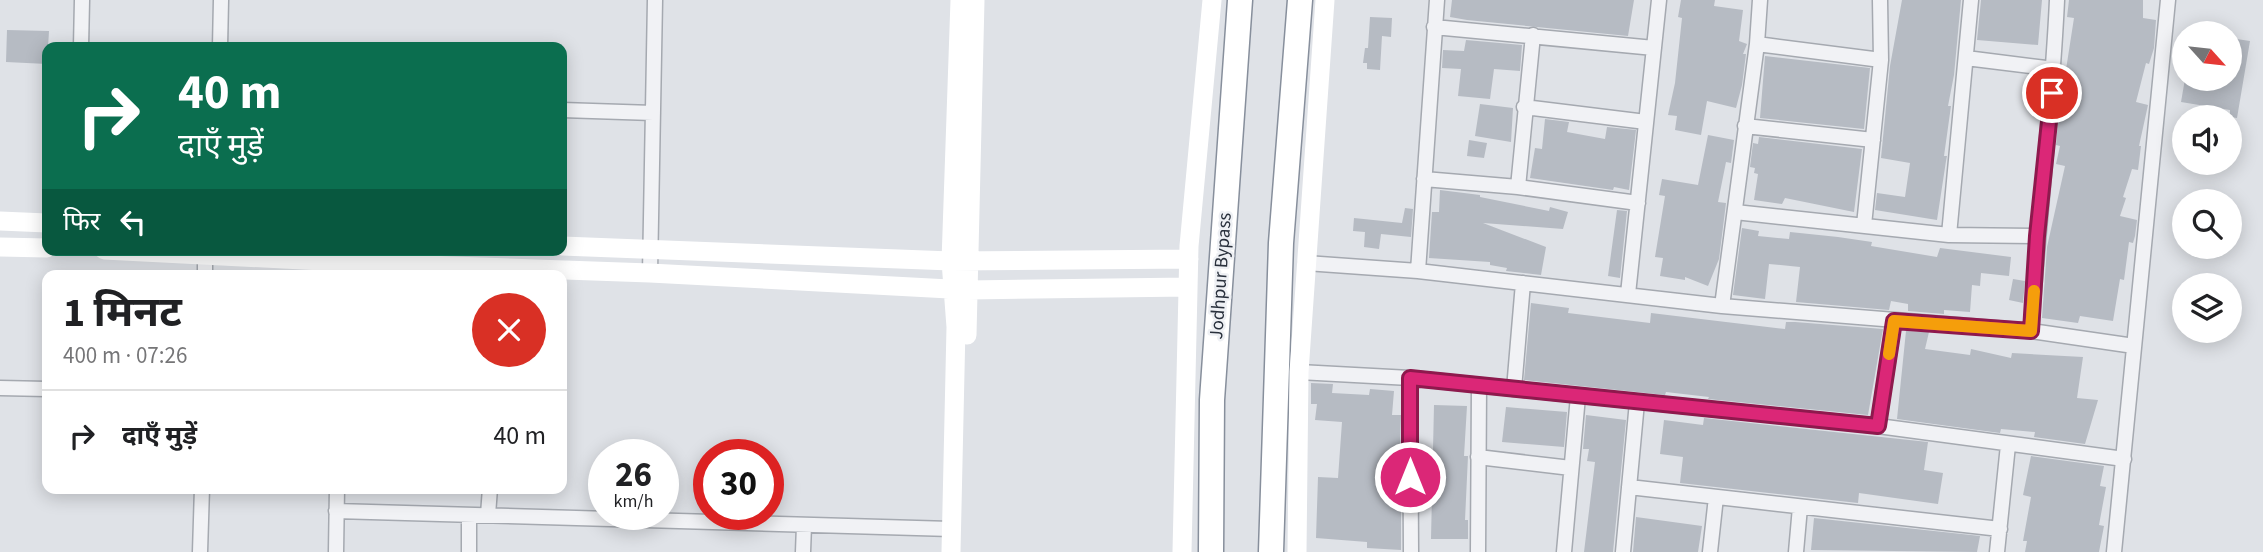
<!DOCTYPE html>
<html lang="hi">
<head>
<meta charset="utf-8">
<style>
	:root { --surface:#fff; --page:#f6f6f6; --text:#202124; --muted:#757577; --line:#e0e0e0 }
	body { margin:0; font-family:"Source Sans 3","Noto Sans Devanagari",sans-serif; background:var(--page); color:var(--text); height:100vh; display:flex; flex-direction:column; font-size:26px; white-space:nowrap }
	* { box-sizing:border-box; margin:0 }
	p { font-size:23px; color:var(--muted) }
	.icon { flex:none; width:38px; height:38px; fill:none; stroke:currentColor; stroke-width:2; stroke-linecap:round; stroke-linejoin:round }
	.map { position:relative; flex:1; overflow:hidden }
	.drawer { position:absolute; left:42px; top:270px; width:525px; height:224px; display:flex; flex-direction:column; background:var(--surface); border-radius:14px; box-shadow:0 4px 18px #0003 }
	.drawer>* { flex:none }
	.banner { position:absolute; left:42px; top:42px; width:525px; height:214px; border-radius:14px; box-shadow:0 4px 18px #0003; background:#0b6e4f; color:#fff; overflow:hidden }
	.needle { width:46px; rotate:117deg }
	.controls { position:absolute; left:2172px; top:21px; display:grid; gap:14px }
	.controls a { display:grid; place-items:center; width:70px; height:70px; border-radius:50%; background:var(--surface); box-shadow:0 4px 18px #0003; font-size:35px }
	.speed { position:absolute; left:588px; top:439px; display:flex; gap:14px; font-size:35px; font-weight:700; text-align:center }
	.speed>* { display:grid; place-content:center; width:91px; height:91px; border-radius:50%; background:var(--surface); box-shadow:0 4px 18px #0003; line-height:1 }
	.speed small { font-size:18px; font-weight:400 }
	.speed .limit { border:10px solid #d22; background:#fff; color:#111 }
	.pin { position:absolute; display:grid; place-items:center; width:60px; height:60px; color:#fff; margin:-30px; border:4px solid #fff; border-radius:50%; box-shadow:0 2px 7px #0007 }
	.me { position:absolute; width:77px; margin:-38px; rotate:0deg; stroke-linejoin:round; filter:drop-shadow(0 0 5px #0008) }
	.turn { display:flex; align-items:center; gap:24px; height:147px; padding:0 21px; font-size:32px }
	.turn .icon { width:91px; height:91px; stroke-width:2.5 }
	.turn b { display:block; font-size:49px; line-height:60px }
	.then { display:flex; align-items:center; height:66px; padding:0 21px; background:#0003; gap:14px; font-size:26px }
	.round { display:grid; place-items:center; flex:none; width:74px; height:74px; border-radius:37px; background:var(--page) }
	.head { display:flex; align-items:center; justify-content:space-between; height:119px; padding:0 21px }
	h1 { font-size:42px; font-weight:700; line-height:52px }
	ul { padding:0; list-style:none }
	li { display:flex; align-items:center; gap:21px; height:91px; padding:0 21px; border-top:2px solid var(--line) }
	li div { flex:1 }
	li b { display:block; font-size:26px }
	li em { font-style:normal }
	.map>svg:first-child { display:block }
	.building { fill:#b6bbc3 }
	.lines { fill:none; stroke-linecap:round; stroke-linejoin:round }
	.street-casing { stroke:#a5a9b0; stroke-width:17 }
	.highway-casing { stroke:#878f9c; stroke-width:27 }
	.street { stroke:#f1f2f5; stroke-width:14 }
	.secondary { stroke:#fff; stroke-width:19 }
	.highway { stroke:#fff; stroke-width:24 }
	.route-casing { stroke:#8e194d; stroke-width:18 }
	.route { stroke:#db2777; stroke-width:12 }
	.slow { stroke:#f59e0b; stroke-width:12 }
	.labels { text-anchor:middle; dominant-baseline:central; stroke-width:5; stroke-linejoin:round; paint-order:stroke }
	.street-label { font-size:19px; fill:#29303c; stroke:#eef0f4 }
</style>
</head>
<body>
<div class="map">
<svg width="2263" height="552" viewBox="0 0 2263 552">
	<rect width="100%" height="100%" fill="#dfe2e7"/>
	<path class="building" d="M1452,0H1634L1628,36L1467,20L1450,17Z
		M1681,0H1715L1714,6L1743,10L1739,41L1747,44L1743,54H1746L1742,85L1736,108L1707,101L1701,135L1675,130L1677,116L1668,115L1675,83L1682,18L1678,17Z
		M1902,0H1961L1954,75L1948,106H1951L1944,156H1947L1946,161L1937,220L1875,210L1877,193L1905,197L1910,163L1881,158L1890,66Z
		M1981,0H2042L2038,45L1977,40Z
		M2069,0H2143V18L2156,20L2154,48L2149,64L2146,63L2136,102L2148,105L2139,146H2141L2138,170L2132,169L2123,197L2126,198L2120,216L2137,220L2135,236L2133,243L2129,242L2124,280L2120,279L2113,321L2080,316L2078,323L2042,318L2047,247L2065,166L2056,164L2060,146L2056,145L2058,121L2074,18L2067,17Z
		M1370,17L1392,18L1391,37L1382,36L1380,70L1367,69V63H1363L1365,48H1368Z
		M7,30L49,31L47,64L6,62Z
		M2230,38L2250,41L2237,118L2230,117V110L2181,102L2185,79H2230Z
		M1466,40L1522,45L1520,71L1494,69L1490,99L1458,96L1461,69L1442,68L1443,50L1464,51Z
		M1765,56L1870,68L1864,129L1760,118Z
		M1480,104L1513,108L1511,142L1475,136Z
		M1545,119L1569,122L1567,132L1605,139L1607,127L1636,130L1629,190L1614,187L1613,190L1530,178L1535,148L1542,149Z
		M1708,135L1734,140L1731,163L1726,162L1718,202L1726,203L1719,259L1708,286L1685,277V280L1660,276L1663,258L1655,257L1665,196L1659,195L1662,179L1698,185Z
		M1759,137L1862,149L1854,212L1785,198L1782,204L1754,200L1758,174L1754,173L1755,168L1750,167L1753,143L1758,144Z
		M1469,140L1487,143L1484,158L1467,156Z
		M1440,190L1480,195V197L1549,211L1550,207L1568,212L1563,229L1483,223L1546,247L1541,275L1506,271L1507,268L1490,265V262L1429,258L1432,212H1439Z
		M1405,208L1413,209L1411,237L1381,234L1379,249L1364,247L1365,232L1353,231L1354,218L1402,223Z
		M1617,210L1627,211L1620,278L1608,276Z
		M1742,228L1759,231L1758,236L1789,239L1790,232L1838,237L1872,242L1871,246L1937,257L1940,248L2011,257L2009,276L1981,273L1980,286L1972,285L1970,312L1944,310V314L1908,311V304L1891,301L1889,310L1796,302L1800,267L1769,264L1765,299L1733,295Z
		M2013,279L2025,281L2023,303L2009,300Z
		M1531,303L1569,308L1568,313L1650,323L1651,313L1785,329L1786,322H1795L1883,329L1868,415L1708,399L1709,397L1666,392L1665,395L1524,380Z
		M1906,331L1929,332L1925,349L1970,355L1971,349L2011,358L2012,353L2083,357L2077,398L2098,400L2085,444L2034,437L2035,432L2001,429L2000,433L1897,419Z
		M1311,383L1333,384L1332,393L1369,395L1370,389L1394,391L1392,415H1401L1398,503L1401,504V550L1367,548V542L1316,538L1318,477L1338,478L1342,422L1315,420L1317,404H1311Z
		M1434,405L1467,406L1464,456H1468L1465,520H1468V539H1431Z
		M1506,407L1567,412L1564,447L1502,442Z
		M1586,415L1626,420L1613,552H1584L1595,462L1587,461L1589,449H1583Z
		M1704,418L1928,442L1924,470L1943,473L1938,504L1859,493L1858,503L1680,483L1683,457L1660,454L1664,420L1703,425Z
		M2031,456L2104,466L2100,486L2106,487L2099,525L2104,526L2099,552H2025L2027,541H2023L2031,497L2023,495Z
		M1636,517L1702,526L1698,552H1633Z
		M1814,518L1980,536L1977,552L1811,550Z"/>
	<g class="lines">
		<g class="street-casing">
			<path id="street" d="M1434,27L1654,48
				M1757,44L1881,60
				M81,47L82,0
				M220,47L221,0
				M1966,58L2054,69
				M1524,107L1646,122
				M562,110L653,113
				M1745,126L1873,140
				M1424,179L1518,187L1638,203
				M1518,187L1533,35
				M1735,212L1949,235L2037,236
				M1864,225L1881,60L1880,0
				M1949,235L1971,0
				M1306,263L1418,271L1722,306L2031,331L2134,346
				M1418,271L1437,0
				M650,273L655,0
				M205,275V255
				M1628,294L1659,0
				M1722,306L1757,44L1760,0
				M2031,331C2038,221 2052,111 2057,0
				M1299,372L1410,378L1878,426L2124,459
				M1410,378L1411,552
				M0,388L47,389
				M1514,389L1523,283
				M1878,426L1894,321
				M1478,457L1571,468
				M1629,487L2000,529
				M336,511L951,529
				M488,515L490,488
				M200,552L202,488
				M336,552L337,488
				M469,552V515
				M803,552L804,525
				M1478,552L1479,386
				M1564,552L1578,396
				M1623,552L1637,402
				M1710,552L1716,497
				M1796,552L1800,507
				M1997,552L2008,445
				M2114,552L2168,0"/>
		</g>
		<g class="highway-casing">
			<path id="highway" d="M1211,552L1212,400L1240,0
				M1271,552L1281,243L1300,0"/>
		</g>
		<use href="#street" class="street"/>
		<path class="secondary" d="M0,221L47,223
			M562,246L951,261L1189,259
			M0,247L47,248
			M104,250L342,262L650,273L968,290L1188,287
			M967,335L975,0
			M951,552L956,327L951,261L960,0
			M1182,552L1189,246L1212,0
			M1297,552L1299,372L1325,0"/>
		<use href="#highway" class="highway"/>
	</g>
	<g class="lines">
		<g class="route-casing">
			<path id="route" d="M1410,477V378L1878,426L1894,321L2031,331L2037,236L2052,93"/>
		</g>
		<use href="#route" class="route"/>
		<path class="slow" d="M1889,354L1894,321L2031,331L2034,291"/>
	</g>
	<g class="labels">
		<g class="street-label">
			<text transform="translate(1221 276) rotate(-86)">Jodhpur Bypass</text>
		</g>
	</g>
</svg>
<div class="controls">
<a><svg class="needle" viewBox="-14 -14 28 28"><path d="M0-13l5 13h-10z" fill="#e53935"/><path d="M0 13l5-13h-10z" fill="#757577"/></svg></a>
<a><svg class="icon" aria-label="sound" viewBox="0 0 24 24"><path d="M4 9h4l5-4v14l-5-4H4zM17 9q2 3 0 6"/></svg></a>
<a><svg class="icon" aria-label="search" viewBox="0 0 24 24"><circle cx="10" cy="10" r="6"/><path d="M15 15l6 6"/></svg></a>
<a><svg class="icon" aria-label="layers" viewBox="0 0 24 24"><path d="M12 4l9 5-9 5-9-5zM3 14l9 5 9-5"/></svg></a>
</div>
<div class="speed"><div>26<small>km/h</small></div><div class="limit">30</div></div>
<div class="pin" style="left:2052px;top:93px;background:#d93025"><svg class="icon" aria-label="arrive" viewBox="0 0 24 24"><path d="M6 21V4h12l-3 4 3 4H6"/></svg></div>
<svg class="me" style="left:1410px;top:477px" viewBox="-20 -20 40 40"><circle r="17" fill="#db2777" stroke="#fff" stroke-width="3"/><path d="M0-11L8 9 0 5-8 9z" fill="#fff"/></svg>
<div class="banner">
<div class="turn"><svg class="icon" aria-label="right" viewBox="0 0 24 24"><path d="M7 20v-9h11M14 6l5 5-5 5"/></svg><div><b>40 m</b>दाएँ मुड़ें</div></div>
<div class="then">फिर<svg class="icon" aria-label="left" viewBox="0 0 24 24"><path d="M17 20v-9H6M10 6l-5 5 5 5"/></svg></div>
</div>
<section class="drawer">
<div class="head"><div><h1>1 मिनट</h1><p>400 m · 07:26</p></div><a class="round" style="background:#d93025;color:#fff"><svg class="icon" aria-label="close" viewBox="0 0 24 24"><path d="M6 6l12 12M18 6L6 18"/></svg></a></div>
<ul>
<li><svg class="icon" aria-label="right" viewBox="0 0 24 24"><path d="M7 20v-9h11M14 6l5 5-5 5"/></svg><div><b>दाएँ मुड़ें</b></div><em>40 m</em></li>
</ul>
</section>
</div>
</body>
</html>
